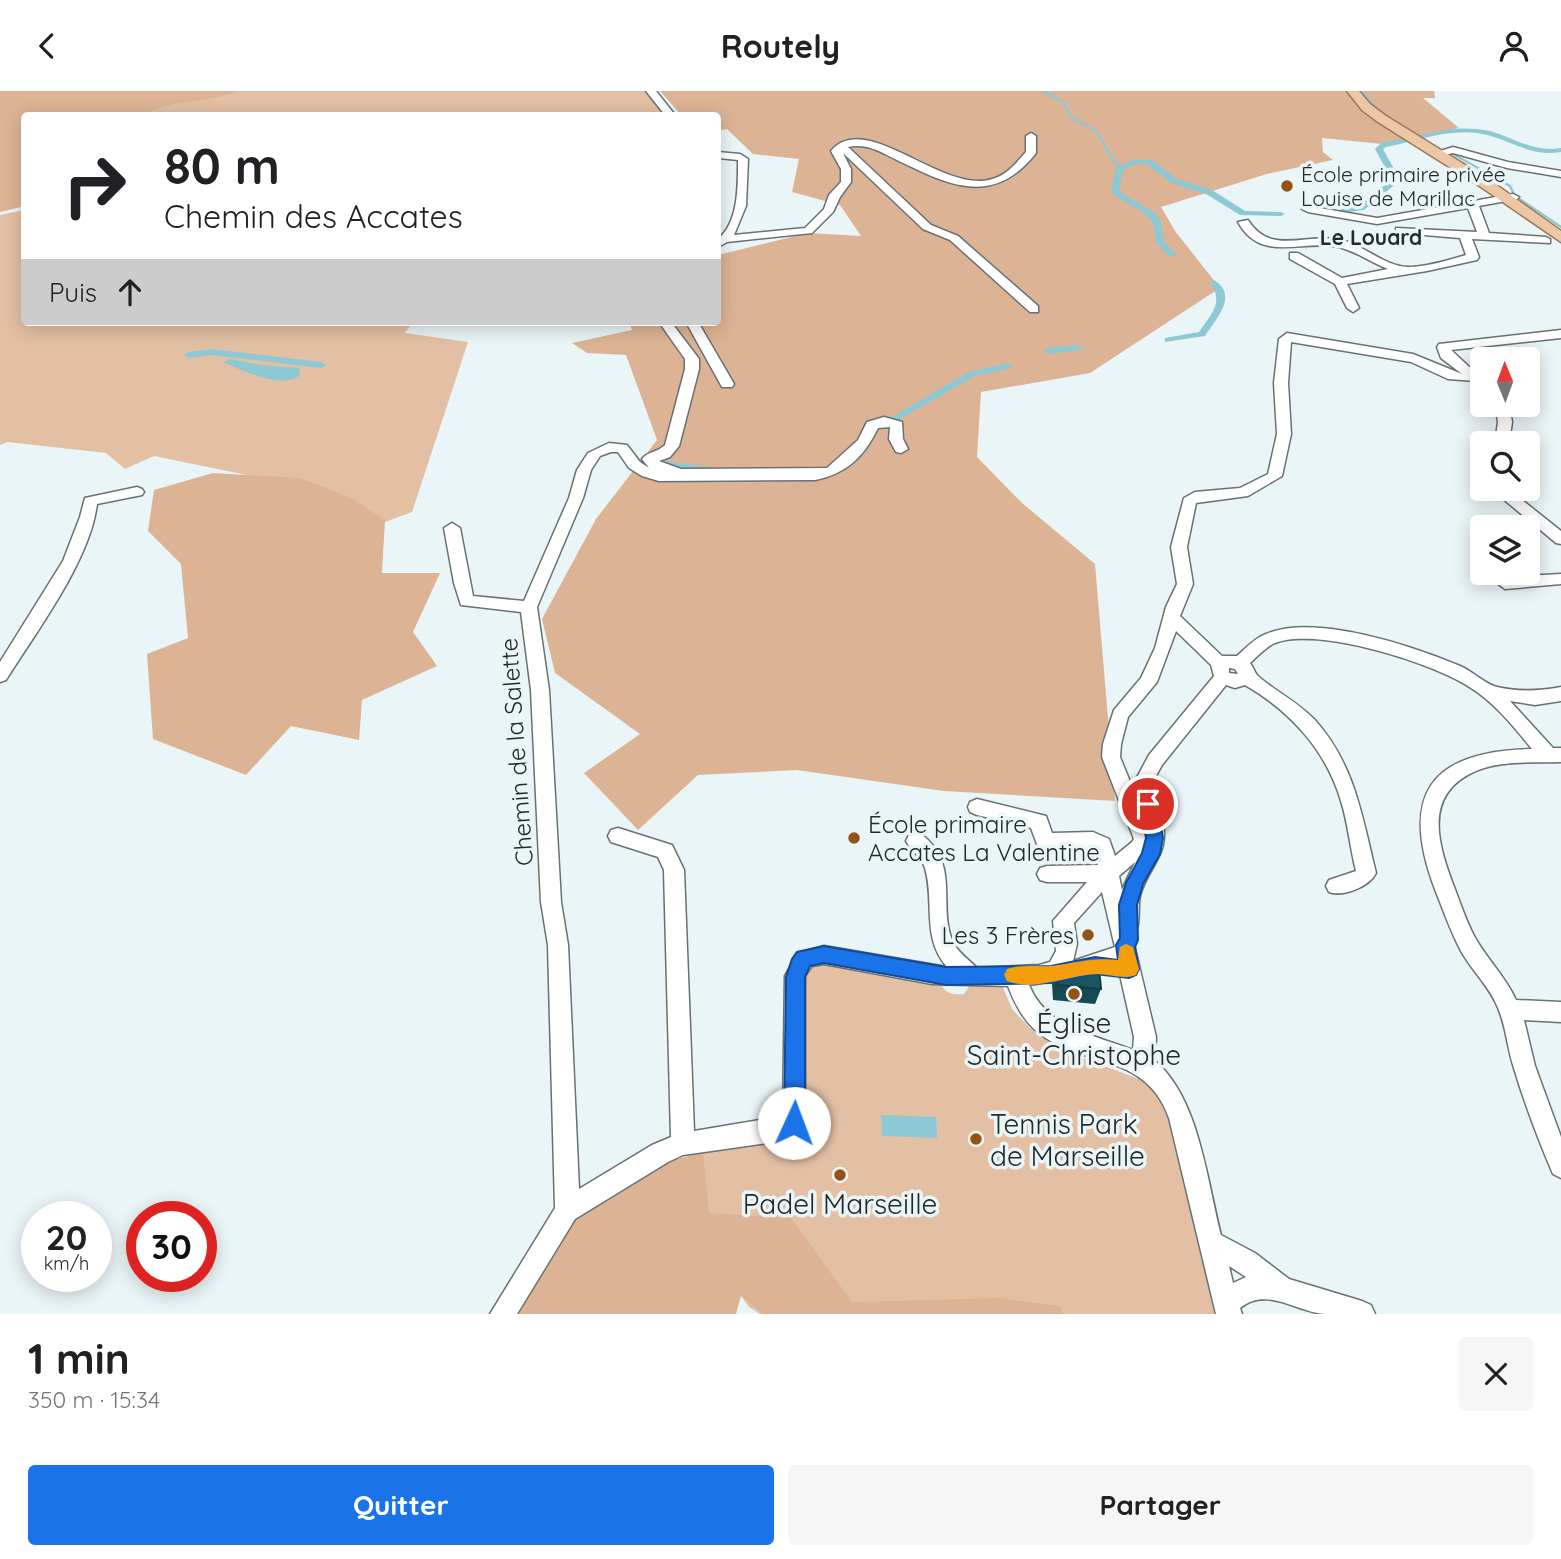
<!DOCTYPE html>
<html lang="fr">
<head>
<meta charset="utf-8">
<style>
	:root { --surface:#fff; --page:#f6f6f6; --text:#202124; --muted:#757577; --accent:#1a73e8 }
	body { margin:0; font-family:Quicksand,sans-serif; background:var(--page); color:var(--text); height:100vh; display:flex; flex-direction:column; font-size:26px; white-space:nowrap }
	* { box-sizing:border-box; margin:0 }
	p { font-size:23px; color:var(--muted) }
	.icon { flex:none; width:38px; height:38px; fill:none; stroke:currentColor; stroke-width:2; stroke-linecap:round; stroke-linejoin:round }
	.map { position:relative; height:1223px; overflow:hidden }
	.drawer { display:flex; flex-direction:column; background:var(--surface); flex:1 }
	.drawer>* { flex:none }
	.top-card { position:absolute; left:21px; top:21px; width:700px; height:214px; border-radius:7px; box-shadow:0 4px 18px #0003; background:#fff; color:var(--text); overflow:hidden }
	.needle { width:46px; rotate:359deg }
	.tools { position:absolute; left:1470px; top:256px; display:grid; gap:14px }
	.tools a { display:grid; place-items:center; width:70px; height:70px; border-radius:7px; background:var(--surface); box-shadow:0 4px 18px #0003; font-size:35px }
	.speed { position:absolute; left:21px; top:1110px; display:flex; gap:14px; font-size:35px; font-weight:700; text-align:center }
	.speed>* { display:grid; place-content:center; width:91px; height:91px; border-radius:50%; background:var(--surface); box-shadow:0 4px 18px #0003; line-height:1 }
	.speed small { font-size:18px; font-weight:400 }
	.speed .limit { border:10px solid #d22; background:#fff; color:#111 }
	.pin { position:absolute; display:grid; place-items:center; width:60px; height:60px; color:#fff; margin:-30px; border:4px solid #fff; border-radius:50%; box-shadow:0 2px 7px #0007 }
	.me { position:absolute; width:77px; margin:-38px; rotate:2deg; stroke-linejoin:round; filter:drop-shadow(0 0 5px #0008) }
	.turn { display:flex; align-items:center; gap:24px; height:147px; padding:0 28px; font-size:32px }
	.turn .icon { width:91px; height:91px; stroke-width:2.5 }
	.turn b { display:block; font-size:49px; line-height:60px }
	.then { display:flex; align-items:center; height:66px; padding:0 28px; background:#0003; gap:14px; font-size:26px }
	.round { display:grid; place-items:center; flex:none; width:74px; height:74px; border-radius:7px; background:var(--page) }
	.overview { display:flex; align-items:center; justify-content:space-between; height:119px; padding:0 28px }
	h1 { font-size:42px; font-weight:700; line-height:52px }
	.action { display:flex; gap:14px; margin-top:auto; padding:14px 28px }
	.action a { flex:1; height:80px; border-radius:7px; background:var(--accent); color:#fff; font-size:28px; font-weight:700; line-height:80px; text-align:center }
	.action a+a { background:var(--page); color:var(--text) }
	header { display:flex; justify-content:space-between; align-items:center; height:91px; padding:0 28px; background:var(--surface); font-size:32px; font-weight:700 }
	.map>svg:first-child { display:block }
	.green { fill:#e3c0a4 }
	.forest { fill:#dcb495 }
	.water { fill:#8dc8d5 }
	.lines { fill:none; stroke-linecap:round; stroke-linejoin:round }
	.stream { stroke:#8dc8d5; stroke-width:2.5 }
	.canal { fill:#8dc8d5; fill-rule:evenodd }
	.minor-casing { stroke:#687173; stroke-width:3 }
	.major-casing { stroke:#9e7755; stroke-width:3 }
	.minor { fill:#fff; fill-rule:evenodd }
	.major { fill:#ecc7a7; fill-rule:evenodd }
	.wall { fill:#164a53 }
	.building { fill:#195661; stroke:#123c44; stroke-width:2 }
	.route { fill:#1a73e8; stroke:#114b97; stroke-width:2 }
	.slow { fill:#f59e0b }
	.poi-dot { fill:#915316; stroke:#eaf5f7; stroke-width:2.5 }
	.labels { text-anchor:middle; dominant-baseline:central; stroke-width:7; stroke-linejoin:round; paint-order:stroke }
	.far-poi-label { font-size:21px; fill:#242828; stroke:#eaf5f7; text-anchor:start }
	.far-neighbourhood-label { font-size:21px; font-weight:bold; fill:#242d2e; stroke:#eaf5f7 }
	.street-label { font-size:24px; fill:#242828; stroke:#eaf5f7 }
	.poi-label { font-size:24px; fill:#242828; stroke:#eaf5f7; text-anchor:start }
	.near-poi-label { font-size:28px; fill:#242828; stroke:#eaf5f7 }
</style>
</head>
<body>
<header><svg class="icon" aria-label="back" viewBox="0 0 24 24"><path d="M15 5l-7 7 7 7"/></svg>Routely<svg class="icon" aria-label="person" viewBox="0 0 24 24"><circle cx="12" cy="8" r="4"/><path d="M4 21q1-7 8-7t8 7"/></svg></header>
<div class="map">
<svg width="1561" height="1223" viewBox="0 0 1561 1223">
	<rect width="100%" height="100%" fill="#eaf5f7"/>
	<path class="green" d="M0,0H649L666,22L660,24H24V115L0,121Z
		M24,119V231H413L405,242L468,251L412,421L385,431L252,385L154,365L125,378L106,362L7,351L0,354V124Z
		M815,871L940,892C946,903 952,904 964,903L971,892L1002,894L1012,918L1030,937L1058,957L1144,990L1165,1014L1217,1223H760L749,1216L699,1146L695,1061L801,1045L805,883Z"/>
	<path class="forest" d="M0,0H235L236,1C206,12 171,8 143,24H24V115L0,121Z
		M660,0H1434L1435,7H1423L1459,37L1382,53L1322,47L1323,61L1333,69L1267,83L1161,116L1175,140L1220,197L1090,282L981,301L977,366L1022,412L1095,473L1115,710L944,700L797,679L698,684L638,739L584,682L640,643L555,582L542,528L596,428L657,349L626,264L587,262L572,252L632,239L629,231H718V164L808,142L861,145L840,114L792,101L799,68L753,63L727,38L718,40V24H681Z
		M213,382L300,387L352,407L385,429L382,482H440L413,541L437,575L362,609L359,649L291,635L246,684L153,648L147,563L188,547L181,473L148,440L154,399Z
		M703,1061L709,1122L791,1127L852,1211L1000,1207L1060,1215L1063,1223H763L741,1205L736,1223H519L572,1123L666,1071Z"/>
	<path class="water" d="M231,268L260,274L299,277L300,284C282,299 241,279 223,271Z
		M881,1024L936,1026L937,1047L882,1045Z"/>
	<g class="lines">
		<path class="stream" d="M1043,0L1064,12L1071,26L1097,41L1111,66L1121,77
			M1361,0L1381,22
			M1453,63L1510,95L1515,105L1561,136"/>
		<path class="canal" d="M1450,38C1463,37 1476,37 1490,40C1514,47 1535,62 1561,57V61C1530,67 1507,46 1477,42C1447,38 1416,50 1386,56L1383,58L1399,87L1398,91L1364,119L1341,122V118L1359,115L1390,90L1391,87L1375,58L1381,52Z
			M1133,69H1152L1177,88L1212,99L1245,120L1281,121L1285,123L1281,125L1240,124L1206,103L1171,92L1147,73H1137L1123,79L1119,100L1156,123L1161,131L1164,151L1177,164L1170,166L1156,152C1155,114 1134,122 1111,101L1116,76Z
			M1214,189C1239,204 1216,228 1205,245L1165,251V247L1199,241C1210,224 1225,212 1210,192Z
			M1077,254L1082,257L1080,259L1048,263L1043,260L1048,257Z
			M212,258L321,271L326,274L321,277L212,264L189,267L184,264L189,261Z
			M1008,272L1011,273V277L975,285L896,330H890L888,328L969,281Z
			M660,368L675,372L711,376L716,379L711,382L674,378L656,373V369Z"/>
		<g class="minor-casing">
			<path id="minor" d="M646,0H656L675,24H665Z
				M1031,42L1036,45V62C993,117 948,94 895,68C879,60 866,52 848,56L931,134L958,145L1038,215V221H1030L950,149L923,138L843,62L851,78V91L840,106L833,121L812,142L727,151L718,156V148C739,131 738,94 738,69L718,67V61L740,63L748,68L746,115L734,144L805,137L824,118L829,104L841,91V78L831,60C866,18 943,104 992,88C1007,84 1016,72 1026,61V45Z
				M1453,56L1508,71L1561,80V86L1507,77L1453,62L1436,66L1431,63Z
				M1513,103L1519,106L1517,108L1479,115L1489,142L1546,146L1550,148V152L1472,148L1479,166L1477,169L1427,180L1347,193L1359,217L1353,221L1347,217L1335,193L1290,168V162H1298L1342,187L1388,178C1372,172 1356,160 1338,156C1302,148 1261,173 1238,131L1248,129C1270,164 1303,143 1337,148C1362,152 1383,175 1408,176C1427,176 1448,169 1466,164L1460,147L1400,142L1396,141V137L1477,141L1468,117L1377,133L1308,121L1302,118L1308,115L1377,127Z
				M659,231H671L699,268V278L679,355L670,366L659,370L681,378L827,377L858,349L867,331L884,326L902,331L903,348L908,358L901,362L896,361L889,348L890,336L878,337C864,366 846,383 815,389L659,390L642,385L629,377L618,361H611L600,365L591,379L583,407L537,516L549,599L561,811L568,854L579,1098L652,1054L671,1046L664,779L658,766L611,751L608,745L611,739L618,737L672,754L684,779L694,1040L783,1025L785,885L798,862L824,855L947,876C921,847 935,811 925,777C921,765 911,760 906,750L909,744C918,741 922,743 928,749C959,779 937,820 954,853C959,862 969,869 977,877L1039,874L1050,871L1056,860L1053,830L1087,791H1047L1040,789L1037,783L1040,777L1047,775L1098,774L1094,759L1045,758L1038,756L1031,737L977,724L970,721L968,716L970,711L977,708L1046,725L1052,742L1093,741L1109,748L1115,765L1132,751L1134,748L1102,666L1103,653L1114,619L1141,587L1155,557L1166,516L1177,493L1171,456L1184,407L1195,401L1240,397L1268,383L1277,343L1274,292L1279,248L1287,242L1413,263L1462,283L1441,267L1437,256L1439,253L1561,239V247L1451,259L1477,283L1475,290L1448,288L1411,271L1291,251L1288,292L1291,343L1282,385L1248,405L1196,412L1187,456L1193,493L1180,525L1222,565H1237C1246,557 1255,547 1266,543C1314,522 1413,555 1460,575C1472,580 1485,593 1497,596C1519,601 1539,600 1561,596V610L1535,614L1510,610L1553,657H1561V671C1534,672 1501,669 1476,680C1420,704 1439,757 1456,801C1462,817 1468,835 1477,850C1489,870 1506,887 1516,909L1561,911V931L1524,929L1535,975L1561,1046V1087L1553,1083C1538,1048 1524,1011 1513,974C1507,955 1506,935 1498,917C1490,896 1472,880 1461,860C1451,841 1444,821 1436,801C1399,705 1428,660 1532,658C1514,636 1495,612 1471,597C1435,572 1316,535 1275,552C1266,556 1258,565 1250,572C1254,577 1255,583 1258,585C1276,601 1295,609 1314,628C1355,673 1362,726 1376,782C1369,796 1343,806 1329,801L1326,795L1329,789L1356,780C1350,756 1348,732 1341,710C1326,659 1290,620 1245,594L1235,597L1226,594L1162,674L1152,692C1157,709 1165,727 1164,745C1164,767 1145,783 1140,805C1137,817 1142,837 1132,845L1156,946L1155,970C1199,1007 1207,1090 1221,1144L1255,1162L1289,1188L1362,1210L1371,1214L1375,1223C1358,1223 1341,1223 1324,1223C1296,1221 1267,1195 1240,1217L1242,1223H1216L1169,1027C1145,958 1076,978 1033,937C1021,925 1014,911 1008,895L932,893L824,873L812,875L805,885V1032L802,1040L774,1051L683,1064L668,1071L575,1128L517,1223H490L555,1117L548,854L541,811L531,599L521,521L461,514L454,492L444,437L452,432L460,437L473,505L524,510L569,407L577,379L588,362L609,352L627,354L640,371L649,377L642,368C647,361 658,361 665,354L685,278V268ZM1176,540L1211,574L1214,585L1149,664L1134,692L1142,720L1120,666L1121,653L1128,626L1157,591ZM1229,577L1235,578L1238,583L1229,582ZM1135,771L1122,799L1119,785ZM1102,801L1115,856L1073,870L1077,853L1074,832ZM1118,875L1134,946L1133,959C1093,943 1047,938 1029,894L1087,885ZM1229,1175L1246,1186L1233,1192Z
				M686,231H698L734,293L732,296H722Z
				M1495,313H1509L1512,331L1509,352H1495L1498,331Z
				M137,396L142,398L144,401L142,404L97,413C90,470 36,541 6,589L0,591V571L63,470L80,426L85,407Z
				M1490,397H1507L1561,440V453L1556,452Z
				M1561,483V493L1505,498L1497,492L1505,486Z"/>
		</g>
		<g class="major-casing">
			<path id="major" d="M1347,0H1359L1370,13L1386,25L1491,90L1561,140V151L1481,96L1378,31L1362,19Z"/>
		</g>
		<use href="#minor" class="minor"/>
		<use href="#major" class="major"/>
	</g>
	<path class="wall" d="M1058,878L1101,898L1095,913L1053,909L1052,893Z"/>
	<path class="building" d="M1075,876L1099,878L1101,898L1058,894V878Z"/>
	<path class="route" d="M1148,706L1154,708L1157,713L1163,747L1160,763L1143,793L1137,814L1138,849L1135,856L1139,878L1136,884L1129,887L1095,883L1051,892L946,894L824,872L810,875L805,886V1032L802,1039L794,1042L787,1039L784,1032L786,886L792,868L797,861L824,855L946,876L1051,875L1095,866L1118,869L1116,854L1120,847L1119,814L1126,792L1142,762L1146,747L1140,713L1142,708Z"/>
	<path class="slow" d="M1126,853L1133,856L1139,878L1136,884C1123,889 1110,883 1097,883C1067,884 1036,901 1007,890L1004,884L1007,878C1021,873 1037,876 1051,875C1076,872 1093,866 1118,869L1120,856Z"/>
	<g class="poi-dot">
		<circle cx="1287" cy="95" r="7"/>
		<circle cx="854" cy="747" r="7"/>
		<circle cx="1088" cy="844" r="7"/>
		<circle cx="1074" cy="903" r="7"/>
		<circle cx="976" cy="1048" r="7"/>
		<circle cx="840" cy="1084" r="7"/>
	</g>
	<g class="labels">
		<g class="far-poi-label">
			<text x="1301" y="83">École primaire privée<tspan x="1301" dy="24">Louise de Marillac</tspan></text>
		</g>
		<g class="far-neighbourhood-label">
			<text x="1371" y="146">Le Louard</text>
		</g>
		<g class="street-label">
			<text transform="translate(516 661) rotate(-94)">Chemin de la Salette</text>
		</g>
		<g class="poi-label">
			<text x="868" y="733">École primaire<tspan x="868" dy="28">Accates La Valentine</tspan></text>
			<text x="1074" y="844" text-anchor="end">Les 3 Frères</text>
		</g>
		<g class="near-poi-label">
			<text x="1074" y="931">Église<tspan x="1074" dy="32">Saint-Christophe</tspan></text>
			<text x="990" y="1032" text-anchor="start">Tennis Park<tspan x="990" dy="32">de Marseille</tspan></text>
			<text x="840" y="1112">Padel Marseille</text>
		</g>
	</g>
</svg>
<div class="tools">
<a><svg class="needle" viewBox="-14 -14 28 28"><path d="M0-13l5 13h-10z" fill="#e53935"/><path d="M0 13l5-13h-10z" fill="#757577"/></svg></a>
<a><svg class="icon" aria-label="search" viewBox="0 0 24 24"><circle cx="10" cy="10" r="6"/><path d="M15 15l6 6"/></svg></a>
<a><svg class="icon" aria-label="layers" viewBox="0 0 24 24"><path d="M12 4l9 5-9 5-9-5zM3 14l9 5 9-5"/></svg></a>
</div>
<div class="speed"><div>20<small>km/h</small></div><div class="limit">30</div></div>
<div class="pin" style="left:1148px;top:713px;background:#d93025"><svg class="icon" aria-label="arrive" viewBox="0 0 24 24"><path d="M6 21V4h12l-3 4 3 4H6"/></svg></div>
<svg class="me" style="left:794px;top:1032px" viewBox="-20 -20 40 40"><circle r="19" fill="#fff"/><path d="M0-13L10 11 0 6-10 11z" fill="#1a73e8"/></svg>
<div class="top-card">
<div class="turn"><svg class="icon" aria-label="right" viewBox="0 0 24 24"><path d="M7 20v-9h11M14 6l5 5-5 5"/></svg><div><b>80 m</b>Chemin des Accates</div></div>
<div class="then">Puis<svg class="icon" aria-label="ahead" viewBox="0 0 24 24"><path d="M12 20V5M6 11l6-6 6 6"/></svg></div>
</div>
</div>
<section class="drawer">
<div class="overview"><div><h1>1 min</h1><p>350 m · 15:34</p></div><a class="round"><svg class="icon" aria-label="close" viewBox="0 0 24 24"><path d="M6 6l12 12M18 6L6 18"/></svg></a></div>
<div class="action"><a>Quitter</a><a>Partager</a></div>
</section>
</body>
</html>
